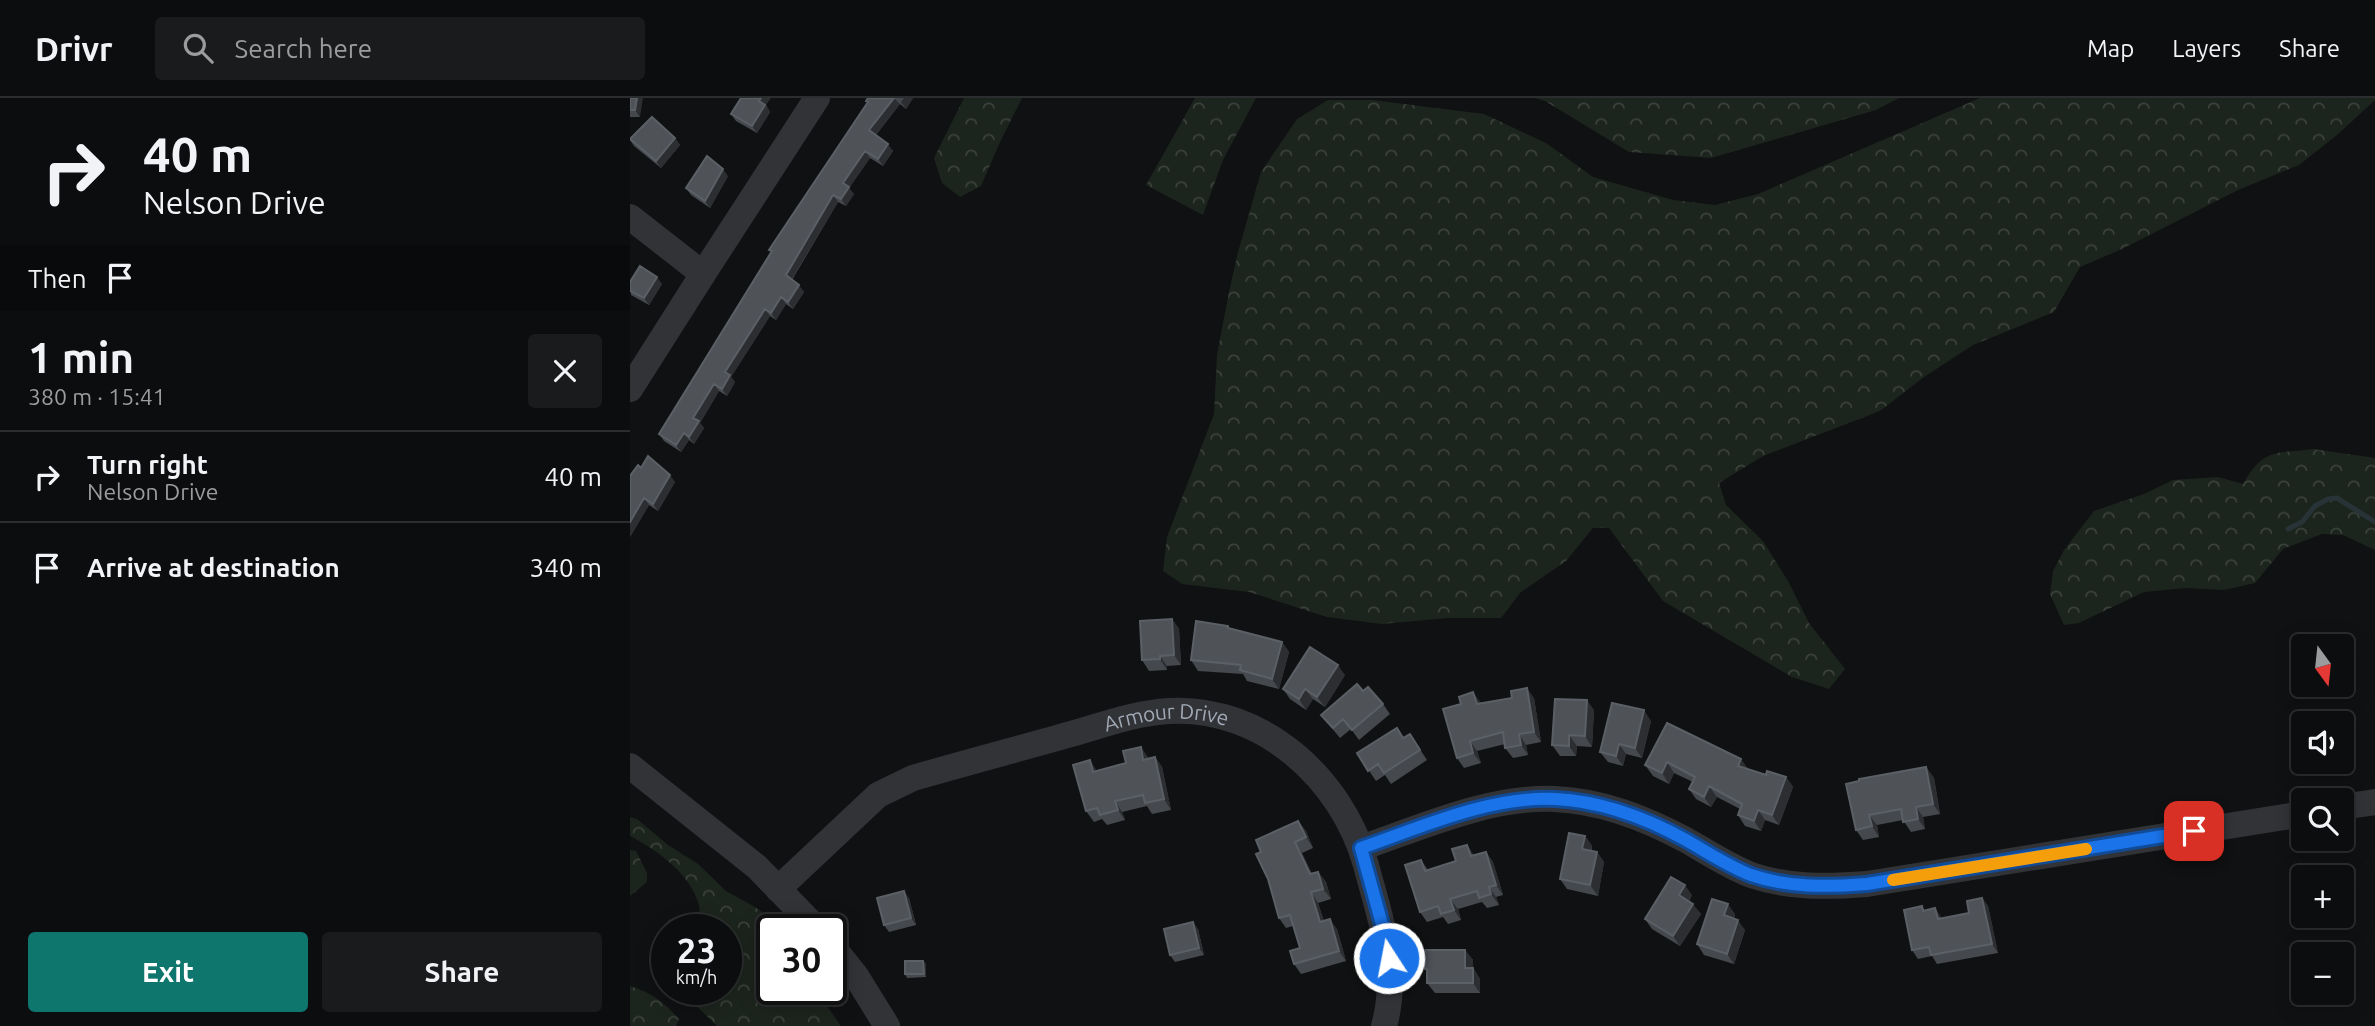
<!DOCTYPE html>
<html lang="en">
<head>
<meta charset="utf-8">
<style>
	:root { --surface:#0c0d0e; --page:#1a1b1c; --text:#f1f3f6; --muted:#9a9c9e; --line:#2c2d2e; --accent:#0f766e }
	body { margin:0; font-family:Ubuntu,sans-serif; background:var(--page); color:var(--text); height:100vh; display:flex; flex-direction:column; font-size:26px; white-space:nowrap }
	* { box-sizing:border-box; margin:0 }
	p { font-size:23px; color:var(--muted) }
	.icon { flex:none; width:38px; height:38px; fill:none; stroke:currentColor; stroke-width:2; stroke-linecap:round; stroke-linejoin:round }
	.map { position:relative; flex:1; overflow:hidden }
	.side { display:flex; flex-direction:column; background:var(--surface); width:630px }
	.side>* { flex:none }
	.guide { background:#0c0d0e; color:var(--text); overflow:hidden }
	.needle { width:46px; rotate:165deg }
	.controls { position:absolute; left:1661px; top:536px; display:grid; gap:14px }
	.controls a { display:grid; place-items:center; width:63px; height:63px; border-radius:7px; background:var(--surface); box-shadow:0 4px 18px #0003,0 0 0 2px var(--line); font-size:35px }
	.speed { position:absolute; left:21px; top:816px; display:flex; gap:14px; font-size:35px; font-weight:700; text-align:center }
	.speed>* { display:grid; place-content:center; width:91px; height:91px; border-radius:50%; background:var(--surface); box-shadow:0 4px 18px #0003,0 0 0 2px var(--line); line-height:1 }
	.speed small { font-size:18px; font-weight:400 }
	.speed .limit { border:4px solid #111; border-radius:10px; background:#fff; color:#111 }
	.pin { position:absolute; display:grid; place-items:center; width:60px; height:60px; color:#fff; margin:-30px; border-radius:14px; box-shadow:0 4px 10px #0006 }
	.me { position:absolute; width:77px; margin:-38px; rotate:349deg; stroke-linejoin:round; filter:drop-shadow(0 0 5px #0008) }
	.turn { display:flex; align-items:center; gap:24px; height:147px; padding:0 28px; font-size:32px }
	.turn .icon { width:91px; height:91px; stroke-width:2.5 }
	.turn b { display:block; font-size:49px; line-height:60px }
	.then { display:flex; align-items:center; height:66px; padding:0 28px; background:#0003; gap:14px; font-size:26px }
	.round { display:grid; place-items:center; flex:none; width:74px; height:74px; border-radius:7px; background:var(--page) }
	.summary { display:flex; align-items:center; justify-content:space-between; height:119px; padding:0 28px }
	h1 { font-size:42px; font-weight:700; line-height:52px }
	.primary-button { display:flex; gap:14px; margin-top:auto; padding:14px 28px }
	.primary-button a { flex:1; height:80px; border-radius:7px; background:var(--accent); color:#fff; font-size:28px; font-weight:700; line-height:80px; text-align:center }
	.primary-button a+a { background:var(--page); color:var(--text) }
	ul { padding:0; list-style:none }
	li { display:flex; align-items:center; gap:21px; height:91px; padding:0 28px; border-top:2px solid var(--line) }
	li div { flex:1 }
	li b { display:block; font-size:26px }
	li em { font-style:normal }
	header { display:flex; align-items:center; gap:42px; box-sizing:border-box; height:98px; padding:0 35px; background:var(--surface); border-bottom:2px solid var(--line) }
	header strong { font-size:33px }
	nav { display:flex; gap:38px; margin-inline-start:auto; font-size:24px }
	.search { width:490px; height:63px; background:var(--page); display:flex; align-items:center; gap:18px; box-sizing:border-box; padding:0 24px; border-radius:7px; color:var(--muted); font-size:26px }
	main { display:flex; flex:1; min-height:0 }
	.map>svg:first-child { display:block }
	.forest { fill:url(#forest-crowns) }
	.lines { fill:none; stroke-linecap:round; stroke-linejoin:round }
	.stream { stroke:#283338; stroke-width:5 }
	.minor { stroke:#313337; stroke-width:26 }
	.wall { fill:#45484d }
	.shaded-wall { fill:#2c2e31 }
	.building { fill:#4f5358; stroke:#5b6066; stroke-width:2 }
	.route-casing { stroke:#114b97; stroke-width:18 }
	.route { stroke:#1a73e8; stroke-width:12 }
	.slow { stroke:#f59e0b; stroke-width:12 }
	.labels { text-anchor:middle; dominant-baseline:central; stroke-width:5; stroke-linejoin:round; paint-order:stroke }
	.street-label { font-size:21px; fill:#a0a8b4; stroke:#0b0c0d }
</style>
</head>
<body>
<header>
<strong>Drivr</strong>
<div class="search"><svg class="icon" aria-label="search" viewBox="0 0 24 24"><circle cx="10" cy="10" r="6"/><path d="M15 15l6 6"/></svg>Search here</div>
<nav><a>Map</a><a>Layers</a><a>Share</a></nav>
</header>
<main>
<section class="side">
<div class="guide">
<div class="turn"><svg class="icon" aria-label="right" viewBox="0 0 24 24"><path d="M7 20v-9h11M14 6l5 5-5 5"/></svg><div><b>40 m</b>Nelson Drive</div></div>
<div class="then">Then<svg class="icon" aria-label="arrive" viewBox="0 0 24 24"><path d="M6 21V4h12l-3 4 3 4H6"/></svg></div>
</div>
<div class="summary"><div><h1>1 min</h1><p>380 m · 15:41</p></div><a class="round"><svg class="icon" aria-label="close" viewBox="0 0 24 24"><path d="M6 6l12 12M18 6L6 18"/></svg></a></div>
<ul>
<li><svg class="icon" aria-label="right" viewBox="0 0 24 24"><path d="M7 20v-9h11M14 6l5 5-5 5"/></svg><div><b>Turn right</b><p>Nelson Drive</p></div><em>40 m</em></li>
<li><svg class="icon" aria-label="arrive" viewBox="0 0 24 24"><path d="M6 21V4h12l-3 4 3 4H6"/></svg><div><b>Arrive at destination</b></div><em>340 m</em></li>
</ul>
<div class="primary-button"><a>Exit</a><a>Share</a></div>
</section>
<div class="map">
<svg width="1745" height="928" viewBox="0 0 1745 928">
	<defs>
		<pattern id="forest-crowns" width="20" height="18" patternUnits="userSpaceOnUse" patternTransform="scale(1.75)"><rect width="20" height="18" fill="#1c251d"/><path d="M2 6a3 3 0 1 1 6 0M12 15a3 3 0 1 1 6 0" fill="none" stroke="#3a423b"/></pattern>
	</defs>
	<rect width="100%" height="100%" fill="#101112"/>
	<path class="forest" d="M334,0H392L370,44L351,88L330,99L312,85L304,60Z
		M565,0H626L593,62L573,117L516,87Z
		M905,0H1269L1246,12L1081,60L999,54L915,3Z
		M1350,0H1745V2L1707,37L1669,67L1608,92L1492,151L1450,169L1424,214L1343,247L1294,279L1250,313L1133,358L1089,385L1096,407L1133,443L1158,483L1179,525L1215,571L1199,591L1162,579L1033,503L979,430H963L936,463L891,494L871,520H817L752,526L697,519L619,494L552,486L533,473L537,439L584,316L587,257L599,194L608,154L631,74L667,21L698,2H742L854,16L916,45L963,79L1043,102L1085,107L1128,96Z
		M1683,351L1745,360V452L1713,437L1692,436L1653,451L1625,485L1594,492L1556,490L1514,494L1449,525L1434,527L1420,496L1423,473L1434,452L1464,413L1514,396L1543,382L1588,379L1613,386C1634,350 1645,356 1683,351Z
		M0,719L7,721L38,747L68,766L96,793L125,809L142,821L151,831H142V891H185L211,928H87L49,891H96V831H37V880C23,868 32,837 38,822L51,820L70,813C66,780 28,752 0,738Z
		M0,752L6,753L17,775V784L0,798Z
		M0,888C21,894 35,905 49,921L46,928H0Z"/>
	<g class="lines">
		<path class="stream" d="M1658,431L1672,424L1685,408L1698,401L1707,400L1745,424"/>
		<g class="minor">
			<path d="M0,119L73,176L187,0"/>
			<path d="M0,291L73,176"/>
			<path d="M0,668L127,769L187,831"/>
			<path d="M1712,709L1745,704"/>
			<path d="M731,750C792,729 860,698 925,701C972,703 1015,720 1056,742C1077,754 1098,768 1121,777C1159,790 1198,789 1237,786L1673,716"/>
			<path id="s1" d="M148,791L248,697L283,680C335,665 388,651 441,636C473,627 505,615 539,613C633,608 712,681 736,767C750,821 770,872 754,928"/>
			<path d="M201,847L226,878L257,928"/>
		</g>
	</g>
	<path class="wall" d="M0,0L10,19H0Z
		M238,0H283L276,11L270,6L246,37L263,53L253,68L240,60L219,90L224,96L216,108L208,104L162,182L174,194L163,211L156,206L146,222L140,218L101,279L105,284L97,298L89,293L70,325L74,330L64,346L59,342L51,354L34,343L29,336L141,154L139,152L237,5L236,3Z
		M136,7L140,14L127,35L106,23L101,16Z
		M45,40L50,47L31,70L4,48L0,42Z
		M98,78L80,110L61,97L56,90Z
		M0,184L32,186L19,207L1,197Z
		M11,370L45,384L28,413L19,407L0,439Z
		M542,521L549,531L551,567L537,568V572L519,573L512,562Z
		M600,530L652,544L659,554L649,591L617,583L613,576L568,573L561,562Z
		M715,577L695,609L683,601L676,612L660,601L653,591Z
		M733,593L753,606L760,616L729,642L721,631L710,640L691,617Z
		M904,600L911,644L896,647L898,657L883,660L875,650V646L847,653L851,665L834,670L827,660L851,606Z
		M964,612L962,649L947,648L946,658H930L922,647Z
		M1021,623L1012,660L996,656L993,668L978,664L970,654Z
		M1037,625L1118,671L1136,677L1156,679L1163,689L1149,727L1135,722L1131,733L1115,728L1108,717L1110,711L1087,699L1081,709L1066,701L1059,691L1063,684L1044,675L1039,686L1023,678L1015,667Z
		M780,636L797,662L761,686L755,677L746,683L727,655L774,640Z
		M511,649L518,661L525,659L532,669L541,712L522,716L517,708L492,714L495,722L477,727L472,721L464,724L456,713L467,673L496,665Z
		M1296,669L1304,680L1310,716L1293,719L1295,731L1281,734L1273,722L1247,727L1249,739L1233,742L1226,732L1216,686Z
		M668,723L676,733L683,750L672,755L682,776L688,774L696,784L701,801L688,805L694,823L707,831L716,863L671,876L664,866L670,850L663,828L656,830L649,820L631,754Z
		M955,738L962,748V753L967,754L974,764L968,798L937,791L930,781Z
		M856,754L863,764L873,797L866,799L869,807L857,810L852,804L828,811L831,822L818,826L813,819L797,824L790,814L791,762L798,772Z
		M1062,797L1059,803L1071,816L1050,848L1022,831L1015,821Z
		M279,800L286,827L259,834L254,827Z
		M1352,800L1358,808L1368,855L1307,866L1302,858L1288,861L1282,852L1292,808L1295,813L1305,810L1312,821L1339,815Z
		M1105,816L1104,821L1115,832L1104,866L1074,857L1067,846Z
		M568,831L574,857L545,864L540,857Z
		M835,852L843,862V870L850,881V895H805L797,885V875L795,871Z
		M293,863L296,866V879L277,880L275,876Z"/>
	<path class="shaded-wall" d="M7,0H13L10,19L5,12Z
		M131,0H141L136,7L140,14L127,35L122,28Z
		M264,0L270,6L244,39L239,32Z
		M274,0H283L276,11L271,4Z
		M45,40L50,47L31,70L26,63Z
		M258,46L263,53L253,68L248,61Z
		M235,53L240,60L219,90L224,96L216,108L211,101L213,85Z
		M93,71L98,78L80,110L75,103Z
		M203,97L208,104L160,184L156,177Z
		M27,179L32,186L19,207L14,200Z
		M169,187L174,194L163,211L158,204Z
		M151,199L156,206L146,222L141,215Z
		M135,211L140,218L101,279L105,284L97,298L92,291L95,274Z
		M84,286L89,293L70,325L74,330L64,346L59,339L63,320Z
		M54,335L59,342L51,354L46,347Z
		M40,377L45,384L28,413L23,406Z
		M14,400L19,407L0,439V424Z
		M542,521L549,531L551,567L544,557Z
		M652,544L659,554L649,591L642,581Z
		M530,558L537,568V572L530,561Z
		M708,567L715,577L695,609L687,599Z
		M897,590L904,600L911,644L904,634Z
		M675,591L683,601L676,612L669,601Z
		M843,594L851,605L854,617L847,606Z
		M957,602L964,612L962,649L955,638Z
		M1014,612L1021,623L1012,660L1005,650Z
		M889,636L896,647L898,657L891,647Z
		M939,637L947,648L946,658L939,648Z
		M840,643L847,653L851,665L843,655Z
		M989,646L996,656L993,668L986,658Z
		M511,649L518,659L521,672L513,662Z
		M525,659L532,669L541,712L534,701Z
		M1111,661L1119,672L1108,668Z
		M460,662L467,673L463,674Z
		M1037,664L1044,675L1039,686L1032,675Z
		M1296,669L1304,680L1310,716L1303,706Z
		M1156,679L1163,689L1149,727L1142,717Z
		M1079,688L1087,699L1081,709L1074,699Z
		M485,703L492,714L495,722L488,712Z
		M1286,709L1293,719L1295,731L1288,721Z
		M1128,712L1135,722L1131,733L1124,723Z
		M1239,717L1247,727L1249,739L1242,728Z
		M668,723L676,733L683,750L676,739Z
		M955,738L962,748L960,761L952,751Z
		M665,744L672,755L687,787L680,776Z
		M837,747L844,757L841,758Z
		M856,754L863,764L873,797L866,787Z
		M967,754L974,764L968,798L960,787Z
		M688,774L696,784L701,801L693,791Z
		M1055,787L1062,797L1056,807L1049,797Z
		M859,789L866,799L869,807L861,796Z
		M274,793L279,800L286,827L281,820Z
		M681,794L688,805L697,834L690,824Z
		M1352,800L1358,808L1368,855L1362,846Z
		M820,801L828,811L831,822L824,812Z
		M1063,806L1071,816L1050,848L1043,838Z
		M1098,806L1105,816L1101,828L1094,817Z
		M1305,810L1311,819L1314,830L1308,821Z
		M700,821L707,831L716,863L709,853Z
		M1108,822L1115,832L1104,866L1097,856Z
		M563,824L568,831L574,857L569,850Z
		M835,852L843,862V870L850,881V895L843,885L835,870Z
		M293,863L296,866V879L294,876Z"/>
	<path class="building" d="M0,0H7L5,12H0Z
		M111,0H131L129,3L135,7L122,28L101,16Z
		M238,0H264L239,32L258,46L248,61L235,53L213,85L219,89L211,101L203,97L156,177L169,187L158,204L151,199L141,215L135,211L95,274L100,277L92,291L84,286L63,320L69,323L59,339L54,335L46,347L29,336L142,153L139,152L238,4L236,3Z
		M22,19L45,40L26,63L0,41Z
		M77,58L93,71L75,103L56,90Z
		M10,168L27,179L14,200L0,193V184Z
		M18,358L40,377L23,406L14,400L0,424V378L8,367L11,370Z
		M542,521L544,557L530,558V561L512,562L510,523Z
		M566,523L598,528V530L652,544L642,581L610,572L611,567L561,562Z
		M680,549L708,567L687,599L675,591L669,601L653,591Z
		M727,586L733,593L738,589L753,606L722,632L713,621L703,630L691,617Z
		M897,590L904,634L889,636L891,647L875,650L873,634L840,643L843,655L827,660L813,611L831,606L829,599L843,594L847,606L882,600L881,593Z
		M925,601L957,602L955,638L939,637V648L922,647Z
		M982,605L1014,612L1005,650L989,646L986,658L970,654Z
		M1037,625L1111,661L1108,668L1136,677L1137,673L1156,679L1142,717L1128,712L1124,723L1108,717L1112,706L1079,688L1074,699L1059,691L1065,679L1037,664L1032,675L1015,667Z
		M767,630L773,640L780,636L790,652L754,675L748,666L738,673L727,655Z
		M511,649L513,662L525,659L534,701L515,705L513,697L485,703L488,712L470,717L467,710L456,713L443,667L460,662L463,674L496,665L493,653Z
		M1296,669L1303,706L1286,709L1288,721L1273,724L1271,711L1239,717L1242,728L1226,732L1216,686L1229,683V681Z
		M668,723L676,739L665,744L680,776L688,774L693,791L681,794L690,824L700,821L709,853L664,866L660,853L670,850L660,817L649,820L638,781L626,756L631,754L626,742Z
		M939,735L955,738L952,751L967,754L960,787L930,781Z
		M837,747L841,758L856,754L866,787L859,789L861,796L849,800L847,793L820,801L824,812L811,816L808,808L790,814L775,767L791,762L795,773L826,763L822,751Z
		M1041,779L1055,787L1049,797L1063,806L1043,838L1015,821Z
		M274,793L281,820L254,827L247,800Z
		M1352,800L1362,846L1301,857L1299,849L1282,852L1274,812L1292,808L1293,813L1305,810L1308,821L1339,815L1337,803Z
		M1082,801L1098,806L1094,817L1108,822L1097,856L1067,846Z
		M563,824L569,850L540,857L534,831Z
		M795,852H835V870H843V885H797V871H795Z
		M275,863H293L294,876H275Z"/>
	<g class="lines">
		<g class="route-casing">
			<path id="route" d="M759,860L753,830L731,750C792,729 860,698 925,701C971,703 1016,720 1056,742C1077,754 1098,768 1121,777C1159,790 1198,789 1237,786L1564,733"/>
		</g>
		<use href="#route" class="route"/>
		<path class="slow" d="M1263,782L1456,751"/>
	</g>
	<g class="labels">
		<g class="street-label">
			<text stroke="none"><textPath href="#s1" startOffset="438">Armour Drive</textPath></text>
		</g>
	</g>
</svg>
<div class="controls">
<a><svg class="needle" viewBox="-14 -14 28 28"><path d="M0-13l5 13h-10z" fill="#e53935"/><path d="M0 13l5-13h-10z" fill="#9a9c9e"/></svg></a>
<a><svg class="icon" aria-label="sound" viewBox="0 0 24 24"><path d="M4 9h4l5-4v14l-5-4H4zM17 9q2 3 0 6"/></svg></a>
<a><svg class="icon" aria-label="search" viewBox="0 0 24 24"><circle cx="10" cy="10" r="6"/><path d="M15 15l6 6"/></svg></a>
<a>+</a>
<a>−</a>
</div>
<div class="speed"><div>23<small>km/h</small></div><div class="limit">30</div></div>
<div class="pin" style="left:1564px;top:733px;background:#d93025"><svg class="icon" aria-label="arrive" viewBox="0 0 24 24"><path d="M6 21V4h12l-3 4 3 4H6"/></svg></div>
<svg class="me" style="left:759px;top:860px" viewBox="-20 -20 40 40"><circle r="17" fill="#1a73e8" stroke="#fff" stroke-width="3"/><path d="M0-11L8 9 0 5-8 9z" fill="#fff"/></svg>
</div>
</main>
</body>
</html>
